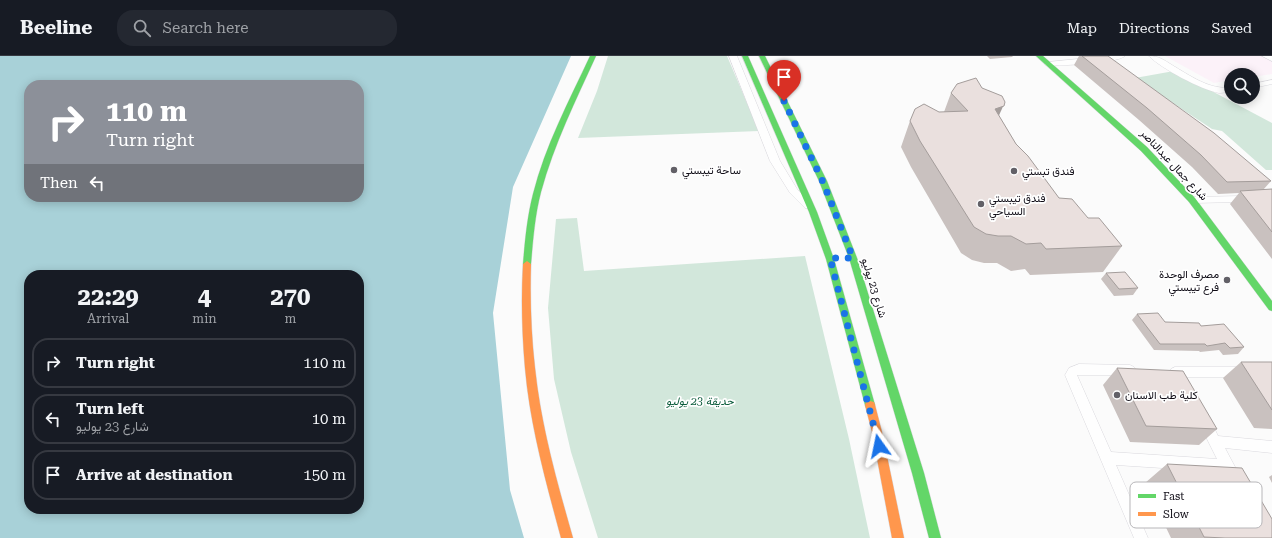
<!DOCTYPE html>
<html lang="en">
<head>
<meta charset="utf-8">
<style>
	:root { --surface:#171b24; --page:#242831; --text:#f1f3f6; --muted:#9ea1a6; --line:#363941 }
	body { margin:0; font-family:"Roboto Serif",Vazirmatn,serif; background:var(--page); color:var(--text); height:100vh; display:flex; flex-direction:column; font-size:15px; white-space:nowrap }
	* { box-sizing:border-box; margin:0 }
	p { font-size:13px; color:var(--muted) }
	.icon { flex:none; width:22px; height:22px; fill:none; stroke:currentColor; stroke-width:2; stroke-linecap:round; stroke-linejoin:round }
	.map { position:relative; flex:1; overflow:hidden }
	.side { position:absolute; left:24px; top:214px; width:340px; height:244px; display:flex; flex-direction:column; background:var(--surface); border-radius:16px; box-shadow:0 2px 10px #0003 }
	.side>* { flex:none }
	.guide { position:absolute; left:24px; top:24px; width:340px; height:122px; border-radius:16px; box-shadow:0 2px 10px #0003; background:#8c9099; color:#fff; overflow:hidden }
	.tools { position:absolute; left:1224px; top:12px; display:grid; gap:8px }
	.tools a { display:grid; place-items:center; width:36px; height:36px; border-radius:50%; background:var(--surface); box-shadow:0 2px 10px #0003; font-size:20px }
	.pin { position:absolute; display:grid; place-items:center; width:34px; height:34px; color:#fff; margin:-41px -17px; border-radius:50% 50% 50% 0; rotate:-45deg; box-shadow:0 0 4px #0007 }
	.pin .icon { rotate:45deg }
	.me { position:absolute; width:44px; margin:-22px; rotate:348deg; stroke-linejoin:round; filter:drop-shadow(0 0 3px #0008) }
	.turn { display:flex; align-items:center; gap:14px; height:84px; padding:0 16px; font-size:18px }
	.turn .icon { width:52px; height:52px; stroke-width:2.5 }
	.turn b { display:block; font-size:28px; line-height:34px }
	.then { display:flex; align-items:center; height:38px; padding:0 16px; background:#0003; gap:8px; font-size:15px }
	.eta { display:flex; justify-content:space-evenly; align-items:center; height:68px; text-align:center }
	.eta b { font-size:24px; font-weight:700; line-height:28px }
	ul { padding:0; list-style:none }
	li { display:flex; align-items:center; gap:12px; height:50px; margin:0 8px 6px; padding:0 8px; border:2px solid var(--line); border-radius:16px }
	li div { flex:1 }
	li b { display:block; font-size:15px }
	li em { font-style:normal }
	header { display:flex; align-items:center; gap:24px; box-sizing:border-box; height:56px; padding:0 20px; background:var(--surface); border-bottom:1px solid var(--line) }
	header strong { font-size:19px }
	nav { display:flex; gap:22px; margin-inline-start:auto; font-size:14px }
	.search { width:280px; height:36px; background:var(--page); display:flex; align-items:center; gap:10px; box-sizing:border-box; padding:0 14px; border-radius:16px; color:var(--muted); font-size:15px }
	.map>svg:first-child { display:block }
	.education { fill:#fcf2f9 }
	.green { fill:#d2e7db }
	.water { fill:#a8d1d8; fill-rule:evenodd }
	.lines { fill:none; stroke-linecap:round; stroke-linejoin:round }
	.street-casing { stroke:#dad9de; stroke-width:1 }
	.fast-casing { stroke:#dad9de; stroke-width:1 }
	.slow-casing { stroke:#dad9de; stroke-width:1 }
	.street { fill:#fefefe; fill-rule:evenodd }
	.fast { fill:#63d668; fill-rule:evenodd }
	.slow { fill:#ff974d; fill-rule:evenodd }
	.wall { fill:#c9c1bf }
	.shaded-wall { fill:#a49d9b }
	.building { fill:#eae0de; stroke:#a49d9b }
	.route { stroke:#1a73e8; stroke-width:7; stroke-dasharray:0 12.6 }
	.poi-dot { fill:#626067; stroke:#fff; stroke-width:1.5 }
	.labels { text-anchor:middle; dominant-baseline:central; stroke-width:3.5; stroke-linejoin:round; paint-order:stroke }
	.street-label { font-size:11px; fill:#100d17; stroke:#fff }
	.poi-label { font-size:11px; fill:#100d17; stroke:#fff; text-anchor:start }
	.park-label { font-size:11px; font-style:italic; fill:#095b3a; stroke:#fff }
	.key { fill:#fff; stroke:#b7b6b9; stroke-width:1 }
	.key-label { font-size:11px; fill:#100d17 }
</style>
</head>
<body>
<header>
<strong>Beeline</strong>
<div class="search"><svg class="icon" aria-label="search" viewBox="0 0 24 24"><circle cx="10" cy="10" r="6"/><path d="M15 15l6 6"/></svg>Search here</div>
<nav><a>Map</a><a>Directions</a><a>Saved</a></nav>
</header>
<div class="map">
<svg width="1272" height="482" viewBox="0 0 1272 482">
	<rect width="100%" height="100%" fill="#fbfbfb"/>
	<path class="education" d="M1165,0H1263L1272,5V18L1253,21V19H1231V24L1214,27Z"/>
	<path class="green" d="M608,0H727L759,75L578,82L597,35Z
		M1174,15L1272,67V114H1266L1222,75L1212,73L1135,22Z
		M577,162L584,215L805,200L849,383L870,482H598L571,396L554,323L548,252L556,163Z"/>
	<path class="water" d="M0,0H571L513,131L493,257L510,434L524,482H0ZM29,29H359V141H29ZM29,219H359V453H29Z"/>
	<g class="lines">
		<g class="street-casing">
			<path id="street" d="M729,0H737L780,105L797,133L811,148L813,150L811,152H805L790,137L770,105Z
				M1108,0H1125C1115,8 1063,9 1048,10L1044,8L1048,6Z
				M1149,0C1159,0 1164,4 1172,9C1189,19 1211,35 1231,31V35C1227,36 1223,37 1219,37C1202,34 1160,12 1149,0Z
				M1262,0H1272V5Z
				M1272,24V28L1253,32V28Z
				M1272,137V143L1242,146L1192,147L1187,144L1192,141L1242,140Z
				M1079,308L1130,309L1134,311L1136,314L1134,317L1130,319H1077L1111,396L1217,403L1198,365L1199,361L1204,359L1209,361L1218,380L1272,385V397L1225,392L1242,424L1240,428L1235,430L1230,428L1224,416L1116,409L1148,482H1134L1065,319L1069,312Z
				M1175,311H1272V321H1184L1182,325L1178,326L1174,325L1169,316L1171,313Z"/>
		</g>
		<g class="fast-casing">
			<path id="fast" d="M590,0H596C576,44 554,88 541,136C535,159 533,184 531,208L530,210H524L523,208C525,185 527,161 533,138C545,90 569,45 590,0Z
				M742,0H748L817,156L834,203L875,349L874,352L870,353L866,352L865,349L826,203L809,156Z
				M759,0H765L827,125L857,202L924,417L941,482H929L912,417L849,202L819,125Z
				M1036,0H1043L1147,91L1195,142L1272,245V255L1269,254L1189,146L1141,95Z"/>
		</g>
		<g class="slow-casing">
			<path id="slow" d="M527,205L531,208C530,243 531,277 535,312C541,370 557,426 573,482H561C546,426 530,370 525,312C522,277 521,243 523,208Z
				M870,345L874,346L875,349L882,376L904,482H892L872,376L865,349L866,346Z"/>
		</g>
		<use href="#street" class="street"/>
		<use href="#fast" class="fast"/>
		<use href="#slow" class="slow"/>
	</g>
	<path class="wall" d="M987,0H1013L1012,1L990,3Z
		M1079,0H1108L1271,125L1263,134L1272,133V203L1230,148L1239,137L1218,138L1192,111L1139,64L1074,9Z
		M951,37L999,60L1016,88L1059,142L1088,162L1122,190L1103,216L1030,219L1025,213L1011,215L997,207H984L972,204L961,197L911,111L901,91L910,65L939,56H944Z
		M1106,217L1138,232L1133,239L1114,240L1101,223Z
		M1137,258L1165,266L1201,270L1244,291L1238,298L1223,299L1219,294L1200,296L1199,295L1154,294L1132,264Z
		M1241,306H1272V373L1254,372L1223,322Z
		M1117,312L1217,373L1199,389L1130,386L1103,329Z
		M1167,408L1272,482H1171L1145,427Z
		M1272,419V427L1269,421Z"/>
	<path class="shaded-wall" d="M1005,46L992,75L995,53Z"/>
	<path class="building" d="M1082,0H1108L1214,77L1271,125L1227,126L1201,99L1147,52Z
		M976,22L982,32L1002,40L1005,46L1004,50L995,53L1016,88L1028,100L1059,142L1072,143L1088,162H1099L1122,190L1046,193L1041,187L1026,188L1011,180H998L986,178L974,171L920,85L910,65L915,53L924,48L939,56L968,55L951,37L957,28Z
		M1272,133V176L1240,135Z
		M1125,216L1138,232L1119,233L1106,217Z
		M1158,257L1165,266L1199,267L1201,270L1224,268L1244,291L1230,292L1225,287L1207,290L1205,288H1160L1137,258Z
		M1241,306H1272V354Z
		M1117,312L1183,315L1217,373L1146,370Z
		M1167,408L1242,412L1272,463V482H1225L1204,481Z"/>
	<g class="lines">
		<path class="route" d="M784,45L823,126L853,202H830L879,390"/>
	</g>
	<g class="poi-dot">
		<circle cx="674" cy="114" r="4"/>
		<circle cx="1014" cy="115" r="4"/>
		<circle cx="981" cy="148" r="4"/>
		<circle cx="1227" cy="224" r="4"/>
		<circle cx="1117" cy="339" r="4"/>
	</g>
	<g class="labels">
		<g class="street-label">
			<text transform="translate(1174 109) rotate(47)">شارع جمال عبدالناصر</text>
			<text transform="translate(874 232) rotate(73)">شارع 23 يوليو</text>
		</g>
		<g class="poi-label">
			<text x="682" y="114">ساحة تيبستي</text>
			<text x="1022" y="115">فندق تبستي</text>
			<text x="989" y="142">فندق تيبستي<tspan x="989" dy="13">السياحي</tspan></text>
			<text x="1219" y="218" text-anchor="end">مصرف الوحدة<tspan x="1219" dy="13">فرع تيبستي</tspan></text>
			<text x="1125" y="339">كلية طب الاسنان</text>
		</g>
		<g class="park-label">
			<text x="700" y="345">حديقة 23 يوليو</text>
		</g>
	</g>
	<rect x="1130" y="426" width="132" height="46" rx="6" class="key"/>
	<rect x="1138" y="438" width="18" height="4" fill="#63d668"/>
	<rect x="1138" y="456" width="18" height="4" fill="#ff974d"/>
	<g class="key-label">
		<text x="1163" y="444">Fast</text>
		<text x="1163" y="462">Slow</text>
	</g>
</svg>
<div class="tools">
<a><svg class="icon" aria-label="search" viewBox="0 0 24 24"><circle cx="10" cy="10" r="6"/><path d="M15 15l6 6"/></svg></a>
</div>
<div class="pin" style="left:784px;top:45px;background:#d93025"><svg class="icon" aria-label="arrive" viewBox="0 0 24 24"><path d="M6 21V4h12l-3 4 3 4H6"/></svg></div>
<svg class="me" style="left:879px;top:390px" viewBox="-20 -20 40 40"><path d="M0-17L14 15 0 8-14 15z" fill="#1a73e8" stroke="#fff" stroke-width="4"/></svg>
<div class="guide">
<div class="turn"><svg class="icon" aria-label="right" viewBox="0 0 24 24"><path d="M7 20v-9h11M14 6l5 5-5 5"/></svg><div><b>110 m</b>Turn right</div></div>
<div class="then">Then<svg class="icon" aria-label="left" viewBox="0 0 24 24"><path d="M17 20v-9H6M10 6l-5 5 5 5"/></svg></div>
</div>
<section class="side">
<div class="eta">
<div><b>22:29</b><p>Arrival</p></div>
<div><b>4</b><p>min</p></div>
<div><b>270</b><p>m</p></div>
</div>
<ul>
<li><svg class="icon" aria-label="right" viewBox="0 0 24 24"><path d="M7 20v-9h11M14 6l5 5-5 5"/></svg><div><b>Turn right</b></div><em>110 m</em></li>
<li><svg class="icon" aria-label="left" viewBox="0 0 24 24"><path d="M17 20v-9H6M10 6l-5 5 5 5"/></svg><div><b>Turn left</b><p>شارع 23 يوليو</p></div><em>10 m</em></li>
<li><svg class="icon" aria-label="arrive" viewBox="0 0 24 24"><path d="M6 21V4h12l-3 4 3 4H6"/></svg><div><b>Arrive at destination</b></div><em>150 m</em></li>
</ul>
</section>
</div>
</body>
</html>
